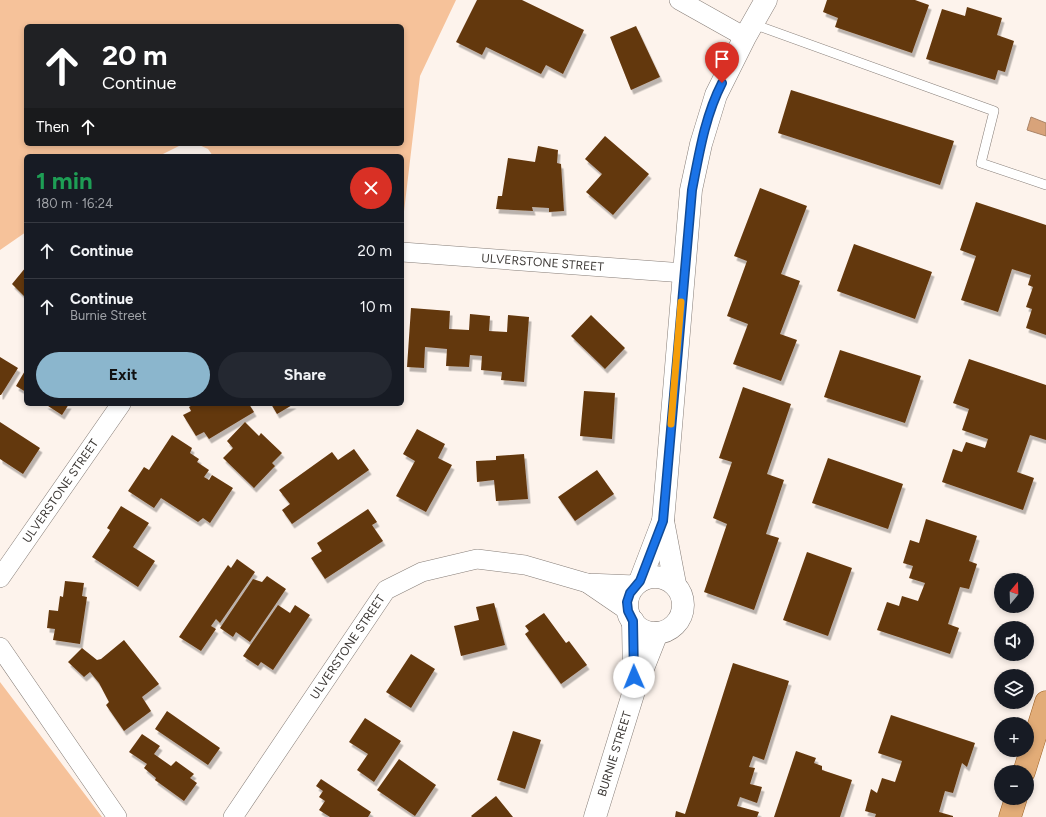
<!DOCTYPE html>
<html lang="en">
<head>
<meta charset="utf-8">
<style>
	:root { --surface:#171b24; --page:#242831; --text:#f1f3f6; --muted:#9ea1a6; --line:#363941; --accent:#8bb6cd }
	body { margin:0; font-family:Figtree,sans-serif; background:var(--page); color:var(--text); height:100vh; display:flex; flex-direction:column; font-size:15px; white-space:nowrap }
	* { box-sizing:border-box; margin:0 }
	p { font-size:13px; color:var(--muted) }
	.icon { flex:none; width:22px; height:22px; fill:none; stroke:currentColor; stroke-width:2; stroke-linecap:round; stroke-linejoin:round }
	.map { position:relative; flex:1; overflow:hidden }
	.side { position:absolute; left:24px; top:154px; width:380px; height:252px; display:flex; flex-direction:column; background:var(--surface); border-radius:6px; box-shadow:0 2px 6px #0003 }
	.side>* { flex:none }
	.top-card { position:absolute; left:24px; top:24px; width:380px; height:122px; border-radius:6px; box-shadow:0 2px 6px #0003; background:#202124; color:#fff; overflow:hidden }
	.needle { width:26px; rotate:19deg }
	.fabs { position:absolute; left:994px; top:573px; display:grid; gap:8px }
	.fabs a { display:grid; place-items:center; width:40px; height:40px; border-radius:50%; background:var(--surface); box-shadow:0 2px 6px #0003; font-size:20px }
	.pin { position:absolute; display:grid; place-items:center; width:34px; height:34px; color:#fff; margin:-41px -17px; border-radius:50% 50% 50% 0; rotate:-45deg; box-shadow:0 0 4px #0007 }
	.pin .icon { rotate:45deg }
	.me { position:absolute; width:44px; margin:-22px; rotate:359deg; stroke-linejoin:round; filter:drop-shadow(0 0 3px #0008) }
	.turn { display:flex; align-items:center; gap:14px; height:84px; padding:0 12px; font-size:18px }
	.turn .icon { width:52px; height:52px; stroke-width:2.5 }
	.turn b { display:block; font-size:28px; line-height:34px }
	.then { display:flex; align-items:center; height:38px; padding:0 12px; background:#0003; gap:8px; font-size:15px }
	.round { display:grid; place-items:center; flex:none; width:42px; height:42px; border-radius:21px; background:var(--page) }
	.head { display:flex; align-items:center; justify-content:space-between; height:68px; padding:0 12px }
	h1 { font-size:24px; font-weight:700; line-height:30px; color:#1e9e55 }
	.button { display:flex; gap:8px; margin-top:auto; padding:8px 12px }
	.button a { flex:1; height:46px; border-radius:24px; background:var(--accent); color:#111; font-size:16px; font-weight:700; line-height:46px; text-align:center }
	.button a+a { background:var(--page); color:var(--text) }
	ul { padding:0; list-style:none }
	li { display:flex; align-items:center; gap:12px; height:56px; padding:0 12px; border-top:1px solid var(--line) }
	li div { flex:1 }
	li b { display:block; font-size:15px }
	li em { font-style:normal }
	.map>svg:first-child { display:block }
	.green { fill:#f6c29a }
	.water { fill:#d8a37a; stroke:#aa8366 }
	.building { fill:#64370c; filter:url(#shadow) }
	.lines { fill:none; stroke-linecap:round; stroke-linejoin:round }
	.lane-casing { stroke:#877e78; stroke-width:10 }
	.street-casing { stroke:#877e78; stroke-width:20 }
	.secondary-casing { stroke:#877e78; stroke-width:23 }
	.primary-casing { stroke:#9b6025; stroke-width:23 }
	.lane { stroke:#fff; stroke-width:9 }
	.street { stroke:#fff; stroke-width:19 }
	.secondary { stroke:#fff; stroke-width:22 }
	.primary { stroke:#e2ac77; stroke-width:22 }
	.route-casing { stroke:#114b97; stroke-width:10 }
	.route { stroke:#1a73e8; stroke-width:7 }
	.slow { stroke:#f59e0b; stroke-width:7 }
	.labels { text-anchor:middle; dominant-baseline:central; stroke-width:4; stroke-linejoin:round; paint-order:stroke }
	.street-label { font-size:12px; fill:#3d3936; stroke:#fdf3ec }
</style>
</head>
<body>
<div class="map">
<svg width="1046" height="817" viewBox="0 0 1046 817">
	<defs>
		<filter id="shadow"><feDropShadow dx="2.5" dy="4.5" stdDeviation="0" flood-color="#0004"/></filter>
	</defs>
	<rect width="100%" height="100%" fill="#fdf3ec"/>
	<path class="green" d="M0,0H456L420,76L403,220H402V156H213L208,149L197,144H402V26H26V144H183L159,156H26V232L0,250Z
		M0,682L102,817H0Z"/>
	<path class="water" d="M1031,117L1046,123V136L1027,130Z"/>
	<path class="building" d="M477,0H522L584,30L563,74L546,65L541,74L486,47L482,55L456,42Z
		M827,0H915L929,5L912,53L835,27L838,18L823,12Z
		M967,7L1002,18L997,35L1014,41L1005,72L998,70L995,80L926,59L942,9L965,16Z
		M636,26L660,77L631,90L610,37Z
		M791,90L954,141L940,185L778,133Z
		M605,136L649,174L613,215L586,192L602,174L585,159Z
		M538,146L558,150L557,163L561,164L564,211L549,212V208L532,207L533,211L496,209L498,196H502L508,158L535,162Z
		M760,188L807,206L781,274L800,281L780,334L797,340L781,381L733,364L748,324L727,316L747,261L734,256Z
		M976,202L1046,225V335L1026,328L1032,309L1026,307L1033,287L1028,285L1031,275L1012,269L998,312L961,300L976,256L960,250Z
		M854,244L932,272L915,319L837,291Z
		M26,267V298L12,284Z
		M411,308L450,311L449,329L469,330L470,314L490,316L489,331L507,332L508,315L529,317L524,382L501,380L502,372L481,370L482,356L470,355L469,367L446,366L447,349L425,347L424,368L407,367Z
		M591,315L625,348L605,369L571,336Z
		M840,350L921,376L905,423L824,397Z
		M0,357L18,368L1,395H0Z
		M969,359L1046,385V440L1030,435L1017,472L1034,478L1023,510L942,482L953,449L962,452L966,442L985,448L988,439L962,430L969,409L953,403Z
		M26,369V392L16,386Z
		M743,387L791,404L767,474L784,480L766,534L779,538L754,610L704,592L727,524L713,518L732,462L719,458Z
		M584,391L615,393L612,439L580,436Z
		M45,404H69L62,415Z
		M194,404H249L254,412L209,439L204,432L196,436L183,415L191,411L189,407Z
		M271,404H294L277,414Z
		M0,422L40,448L23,474L0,459Z
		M245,422L259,436L261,433L282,453L272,463L275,466L254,488L223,458L233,448L227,441Z
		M417,429L445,444L438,458L452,465L426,512L396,496L415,461L403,454Z
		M172,435L192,448L190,453L199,459L197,462L209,470L204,477L209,480L212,475L233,488L210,523L203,518L198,522L161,498L154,508L128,491L144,467L149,470Z
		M354,449L369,470L292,524L282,510L290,504L279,490L332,452L338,460Z
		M524,454L528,499L496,501L494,480L477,482L476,461L496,460V456Z
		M828,458L903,484L888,529L812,503Z
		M597,470L614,494L575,521L558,497Z
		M121,506L149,523L133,547L155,561L138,587L92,557L110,530L107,528Z
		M368,509L377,522L372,525L383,541L325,579L311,558L322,551L317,543Z
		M926,519L977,536L969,561L977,564L969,589L960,587L948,624L959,628L950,654L877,630L887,602L899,606L902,596L918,601L925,583L909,578L913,566L903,563L910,540L919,543Z
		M807,552L852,568L828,636L783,620Z
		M237,559L255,572L220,623L216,619L211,626L216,629L201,651L179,637L228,565L231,568Z
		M267,576L286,589L250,642L236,632L233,637L220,628L253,579L262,582Z
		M65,581L84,583L82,596L87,597L80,644L53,640L55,629L47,628L49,610L58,611L60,596L63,597Z
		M494,603L505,645L461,656L454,626L479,620L476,607Z
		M278,605L290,613L295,605L310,615L273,670L261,662L258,666L243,656Z
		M544,613L566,643L569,641L587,665L561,684L525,634L529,631L525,626Z
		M124,640L159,684L142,697L151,711L124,731L106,705L109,702L99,683L90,672L84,677L68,662L82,648L97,660L101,659Z
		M411,654L435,669L411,708L386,692Z
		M733,663L789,681L764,760L753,756L749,767L755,768L750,784L762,787L757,803L740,797L737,806L759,812L757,817H675L676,811L685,814Z
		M167,711L220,748L208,765L155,729Z
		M891,715L975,743L967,767L962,763L953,793L945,791L939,812L953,816V817H875L876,814L865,811L871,789L877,793L882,778L895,782L902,761L878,753Z
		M365,718L401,741L374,782L357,770L368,754L349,742Z
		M513,731L541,740L525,789L497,780Z
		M142,734L160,746L154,754L171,766L176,761L194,774L190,778L197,783L184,801L155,780L156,778L144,768L147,764L129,752Z
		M796,751L816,758L814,763L822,766V770L852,780L840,817H774Z
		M399,759L436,785L415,816L377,790Z
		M321,779L371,812L368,817H330L319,810L325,801L319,797L323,791L316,786Z
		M496,796L513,817H472L471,816Z"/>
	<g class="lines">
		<g class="lane-casing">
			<path id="lane" d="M753,24L994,111L981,163L1046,185"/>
		</g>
		<g class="street-casing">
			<g id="street">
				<path d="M679,0L745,37"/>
				<path id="s1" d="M402,252L684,273"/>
				<path id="s2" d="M0,578L121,404"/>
				<path d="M587,583L628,611"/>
				<path d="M0,647L117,817"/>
				<path id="s3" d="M233,817L386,590L422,572L477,559L525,565L587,583L635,585"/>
			</g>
		</g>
		<g class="secondary-casing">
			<g id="secondary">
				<circle cx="655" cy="605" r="28"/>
				<path d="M640,581L663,521"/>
				<path d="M675,584L663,521L691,190L701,144L716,95L745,37L766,0"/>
				<path d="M633,621L634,680"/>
				<path id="s4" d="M595,817L634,691L657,633"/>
			</g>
		</g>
		<g class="primary-casing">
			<path id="primary" d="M1024,772L1046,702
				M1010,817L1016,798"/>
		</g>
		<use href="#lane" class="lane"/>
		<use href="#street" class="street"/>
		<use href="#secondary" class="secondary"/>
		<use href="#primary" class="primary"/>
	</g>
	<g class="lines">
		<g class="route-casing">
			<path id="route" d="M634,677L633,621L628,611L627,602L630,593L640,581L663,521L692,190C699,154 705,116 722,83"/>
		</g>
		<use href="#route" class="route"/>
		<path class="slow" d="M671,424L681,302"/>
	</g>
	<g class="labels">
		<g class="street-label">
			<text stroke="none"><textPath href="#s1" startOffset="141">ULVERSTONE STREET</textPath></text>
			<text stroke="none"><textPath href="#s2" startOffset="106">ULVERSTONE STREET</textPath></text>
			<text stroke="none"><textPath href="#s3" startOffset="205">ULVERSTONE STREET</textPath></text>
			<text stroke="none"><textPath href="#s4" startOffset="66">BURNIE STREET</textPath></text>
		</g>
	</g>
</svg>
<div class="fabs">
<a><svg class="needle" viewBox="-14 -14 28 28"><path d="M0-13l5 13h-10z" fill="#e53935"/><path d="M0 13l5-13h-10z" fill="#9ea1a6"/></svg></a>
<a><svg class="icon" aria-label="sound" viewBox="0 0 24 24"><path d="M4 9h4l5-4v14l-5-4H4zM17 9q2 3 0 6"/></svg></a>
<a><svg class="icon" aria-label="layers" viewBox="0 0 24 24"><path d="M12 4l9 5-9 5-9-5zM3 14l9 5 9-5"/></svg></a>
<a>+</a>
<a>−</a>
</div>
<div class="pin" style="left:722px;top:83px;background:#d93025"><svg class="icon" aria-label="arrive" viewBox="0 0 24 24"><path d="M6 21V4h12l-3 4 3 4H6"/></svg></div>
<svg class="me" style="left:634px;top:677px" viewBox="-20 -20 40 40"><circle r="19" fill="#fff"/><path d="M0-13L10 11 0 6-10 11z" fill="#1a73e8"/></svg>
<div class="top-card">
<div class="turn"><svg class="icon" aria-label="ahead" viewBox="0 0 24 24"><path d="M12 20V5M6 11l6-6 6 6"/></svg><div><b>20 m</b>Continue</div></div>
<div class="then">Then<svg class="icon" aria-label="ahead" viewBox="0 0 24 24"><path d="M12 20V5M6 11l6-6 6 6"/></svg></div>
</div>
<section class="side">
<div class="head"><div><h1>1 min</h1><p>180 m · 16:24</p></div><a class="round" style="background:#d93025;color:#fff"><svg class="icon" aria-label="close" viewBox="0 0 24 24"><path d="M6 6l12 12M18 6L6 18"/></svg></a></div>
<ul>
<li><svg class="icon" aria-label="ahead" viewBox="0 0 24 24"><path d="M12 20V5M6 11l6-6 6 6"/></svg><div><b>Continue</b></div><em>20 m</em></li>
<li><svg class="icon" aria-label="ahead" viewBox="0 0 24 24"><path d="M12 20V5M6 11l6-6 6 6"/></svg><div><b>Continue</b><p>Burnie Street</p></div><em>10 m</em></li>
</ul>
<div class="button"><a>Exit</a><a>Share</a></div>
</section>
</div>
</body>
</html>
